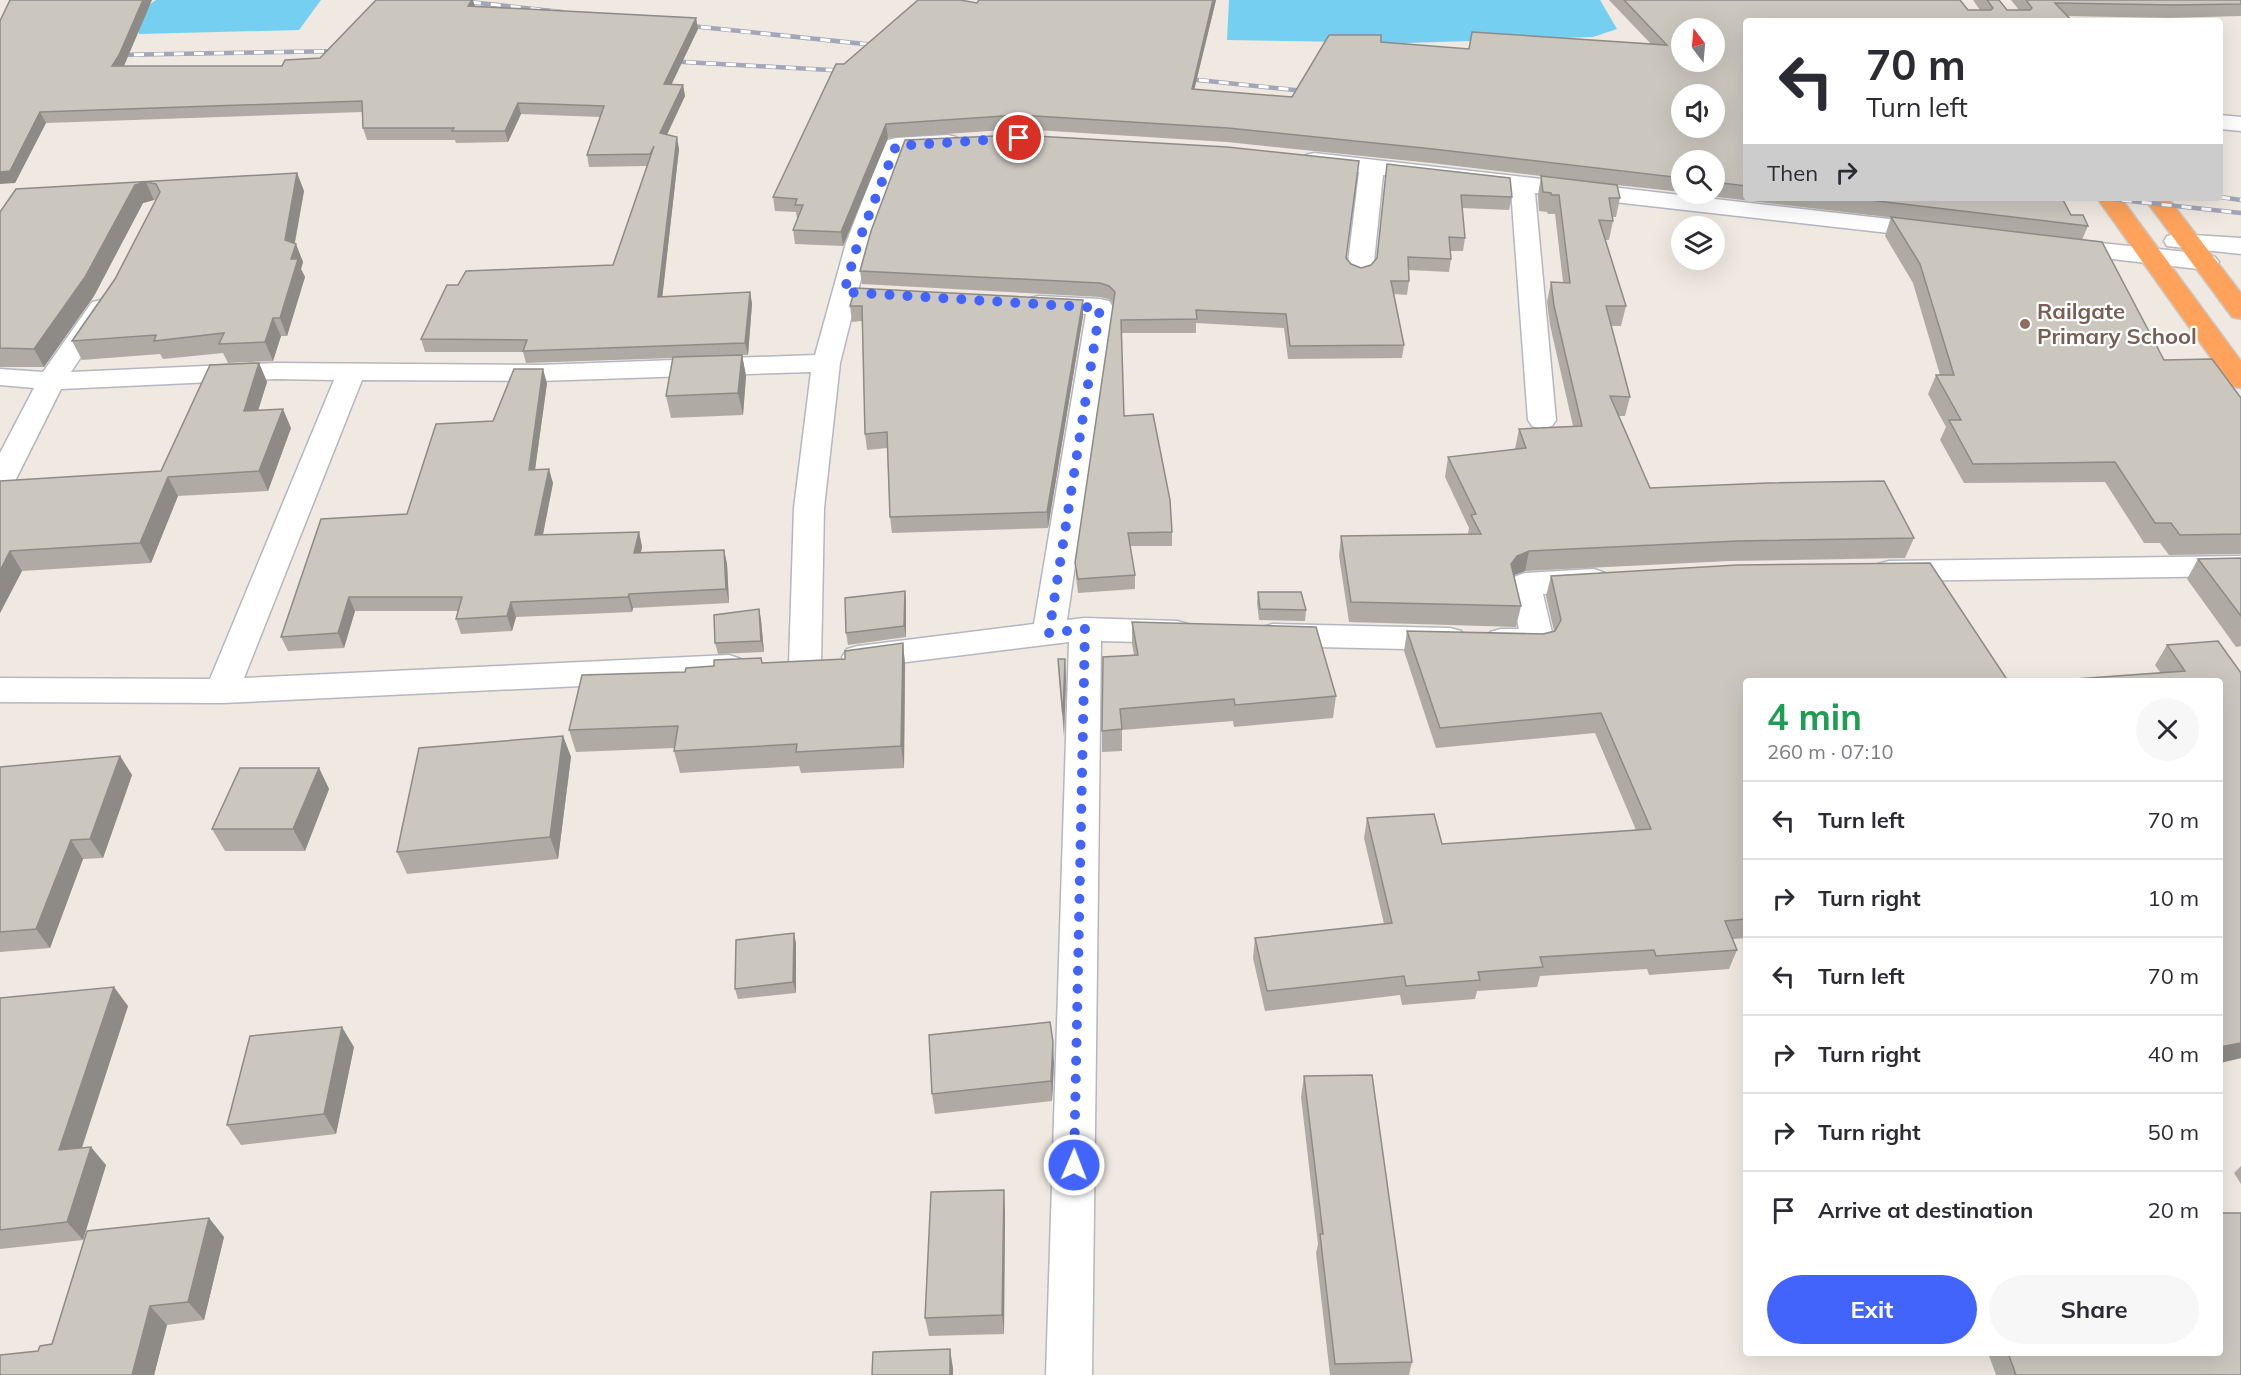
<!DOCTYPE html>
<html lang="en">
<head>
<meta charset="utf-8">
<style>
	:root { --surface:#fff; --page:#f7f7f7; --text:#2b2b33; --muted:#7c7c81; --line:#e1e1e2; --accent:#4264fb }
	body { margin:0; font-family:Mulish,sans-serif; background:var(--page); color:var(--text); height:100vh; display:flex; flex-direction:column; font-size:22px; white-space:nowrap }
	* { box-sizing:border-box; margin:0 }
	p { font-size:20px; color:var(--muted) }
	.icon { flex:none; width:33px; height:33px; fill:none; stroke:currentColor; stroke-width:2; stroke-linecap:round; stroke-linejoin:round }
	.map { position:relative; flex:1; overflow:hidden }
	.panel { position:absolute; left:1743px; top:678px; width:480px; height:678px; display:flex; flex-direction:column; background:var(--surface); border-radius:6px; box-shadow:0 6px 24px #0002 }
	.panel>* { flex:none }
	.hud { position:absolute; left:1743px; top:18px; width:480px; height:183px; border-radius:6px; box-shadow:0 6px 24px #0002; background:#fff; color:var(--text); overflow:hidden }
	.needle { width:39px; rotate:344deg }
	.controls { position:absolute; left:1671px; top:18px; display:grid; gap:12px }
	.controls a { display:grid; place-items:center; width:54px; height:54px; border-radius:50%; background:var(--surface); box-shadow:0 6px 24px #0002; font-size:30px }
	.pin { position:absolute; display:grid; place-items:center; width:51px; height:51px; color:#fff; margin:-26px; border:3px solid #fff; border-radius:50%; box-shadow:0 2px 6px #0007 }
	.me { position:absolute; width:66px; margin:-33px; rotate:1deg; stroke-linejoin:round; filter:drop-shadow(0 0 4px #0008) }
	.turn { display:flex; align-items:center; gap:21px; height:126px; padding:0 24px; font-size:27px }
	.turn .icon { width:78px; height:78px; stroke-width:2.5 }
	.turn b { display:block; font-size:42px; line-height:51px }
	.then { display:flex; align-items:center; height:57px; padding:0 24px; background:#0003; gap:12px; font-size:22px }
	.round { display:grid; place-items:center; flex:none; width:63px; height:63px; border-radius:32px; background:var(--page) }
	.head { display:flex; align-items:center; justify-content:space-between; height:102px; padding:0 24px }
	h1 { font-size:36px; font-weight:700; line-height:45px; color:#1e9e55 }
	.button { display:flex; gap:12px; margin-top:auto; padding:12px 24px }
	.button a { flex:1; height:69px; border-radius:36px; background:var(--accent); color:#fff; font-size:24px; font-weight:700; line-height:69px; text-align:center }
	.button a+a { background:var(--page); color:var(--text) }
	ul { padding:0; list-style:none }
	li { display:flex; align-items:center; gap:18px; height:78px; padding:0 24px; border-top:2px solid var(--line) }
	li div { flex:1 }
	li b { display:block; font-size:22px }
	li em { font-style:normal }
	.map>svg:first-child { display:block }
	.water { fill:#75cff0 }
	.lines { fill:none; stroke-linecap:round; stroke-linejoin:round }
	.minor-casing { stroke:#b4b7c1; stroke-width:3 }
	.highway-casing { stroke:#c9c9c9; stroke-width:3 }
	.minor { fill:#fff; fill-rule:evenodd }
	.highway { fill:#ffa35c; fill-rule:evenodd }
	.rail-casing { stroke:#a3a6b8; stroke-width:4.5 }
	.rail { stroke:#fff; stroke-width:3; stroke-dasharray:10; stroke-linecap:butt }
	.wall { fill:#afaba4 }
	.shaded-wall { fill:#8e8b86 }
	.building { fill:#cbc7bf; stroke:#8e8b86; stroke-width:1.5; fill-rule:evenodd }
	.route { stroke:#4264fb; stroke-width:10; stroke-dasharray:0 18 }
	.education-dot { fill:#8d6e63; stroke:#fff; stroke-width:2 }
	.labels { text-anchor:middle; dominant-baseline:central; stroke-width:4.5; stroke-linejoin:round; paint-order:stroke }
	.education-label { font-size:22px; font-weight:bold; fill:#785e54; stroke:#fff; text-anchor:start }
</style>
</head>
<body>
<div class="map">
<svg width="2241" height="1375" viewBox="0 0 2241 1375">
	<rect width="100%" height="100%" fill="#efe9e1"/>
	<path class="water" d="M156,0H321L299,30L139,34L134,16Z
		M1229,0H1600L1617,29L1593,37L1406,43L1227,40Z"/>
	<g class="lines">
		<g class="minor-casing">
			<path id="minor" d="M2220,115L2241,117V131L2220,129Z
				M948,135L956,137L960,142L956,147L905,151L870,243L840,363L824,508L821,664L817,672L805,676L793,672L789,664L794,508L811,372L539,381L362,380L244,678L729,655L741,659L745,667L741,675L729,679L222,703L0,702V678L210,679L334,380L275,379L61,389L15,481L10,488L0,490V453L34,388L0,385V369L43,372L92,302L101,300L110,302L114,308L71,372L275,363L539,365L815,355L846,243L884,145L888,140L896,138Z
				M1314,153L1933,224L1942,226L1945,231L1942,236L1933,238L1535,193L1556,420L1552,426L1542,429L1532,426L1528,420L1511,190L1383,175L1373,271L1369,276L1360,279L1351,276L1347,271L1359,172L1306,165L1302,160L1306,155Z
				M2176,234L2241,238V254L2167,246L2164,241L2167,236Z
				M2062,239L2206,254L2215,257L2219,262L2215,267L2206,270L2053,252L2049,247L2053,242Z
				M1039,296L1100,299L1109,301L1113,307L1067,620L1085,618L1177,621L1188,624L1193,632L1188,640L1177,643L1101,641L1092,1375H1046L1069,642L858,668L847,665L842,657L847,649L858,646L1034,624L1086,314L1030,310L1026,304L1030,298Z
				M2241,556V576L1889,581L1878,578L1874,571L1878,564L1889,561Z
				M1594,569L1605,573L1610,580L1605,587L1594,591L1543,594L1554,641L1549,649C1531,654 1508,653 1490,648L1485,640L1490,632L1501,629H1519L1509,584L1514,577L1525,573Z
				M1273,624L1450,628L1461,631L1466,639L1461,647L1450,650L1273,646L1262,643L1257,635L1262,627Z"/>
		</g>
		<g class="highway-casing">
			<path id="highway" d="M2097,198H2121L2241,361V388L2231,386Z
				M2144,198H2168L2241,293V319L2232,317Z"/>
		</g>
		<use href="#minor" class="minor"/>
		<use href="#highway" class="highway"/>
		<g class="rail-casing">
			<path id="rail" d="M451,0L562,12
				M681,25L884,46
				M114,55L342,51
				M666,61L848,71
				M1179,78L1314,92
				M2220,197L2241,200
				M2102,198L2241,213"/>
		</g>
		<use href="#rail" class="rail"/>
	</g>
	<path class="wall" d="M10,0L124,66H282L320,58L475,6L696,18L698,29L671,85H683L685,96L667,135L679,149L662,297L750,292L752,304L748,355H742L746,376L743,415L671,418L666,396L673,358L526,363L523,352H425L421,339L458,285L613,265L647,166L589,167L587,155L600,117L521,114L508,142L456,143L455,140H367L363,128L362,112L46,123L15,183Z
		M1216,0L1194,90L1292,97L1381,42L1469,49L1651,44L1609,0H1960L1968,10H1980L1973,0H1999L2007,10H2019L2011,0H2241V16L2169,18L2068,16L1746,21V198H2062L2071,215L2088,226L2082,240L1692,194H1714V160H1682V192L1617,185L1620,198L1616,217H1612L1613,221L1609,240H1605L1626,306L1621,326H1611L1630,397L1625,416H1619L1650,488L1914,538L1905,558L1730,561L1525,571L1514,575L1521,606L1516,627L1349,622L1339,556L1341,536L1468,534L1469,528L1445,477L1448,457L1515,449L1519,429L1573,426L1550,325L1547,302L1551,282H1563L1555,214H1548L1547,212L1539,211L1538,195L1541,176L1431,163L1227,142L1019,129L888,138L843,246L795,244L793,230L798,218H797L796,212L775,211L773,197L844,64L977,3Z
		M1387,164L1512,197L1509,210L1462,208L1465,238L1463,251H1450L1451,259L1449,272L1409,270V281L1407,295L1394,294L1404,345L1402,358L1288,359L1284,328L1196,323V333H1121L1124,416L1172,532V546H1130L1135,575V589L1078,593L1076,577L1075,563L1113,304L1109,299L1100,297L862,284L860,271L1346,258L1351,264L1361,268L1371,265L1377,258Z
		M297,173L304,191L295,243L303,262L301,269L305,277L287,336H281L273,361L228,363L223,353L163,359L160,354L82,360L72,341L115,279L156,200H154L143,203L94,296L44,367H0V212L16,189Z
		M1891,217L2164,360L2241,398V554L2169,555L2160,543H2144L2105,482L1964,483L1940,440L1946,427L1928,394L1936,375H1940L1913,283L1885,236Z
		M855,288L1083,316L1048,528L892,533L890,517L887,448L867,450L865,434L862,321L852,322L850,306Z
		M259,363L267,382L258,411L291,428L268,491L178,496L151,563L22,571L0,613V481L161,471Z
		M547,383L535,470L553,483L543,535L639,532L642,547L641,552L724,550L727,564L729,603L633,608L632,612L516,617L512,631L461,634L456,619L458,611H355L344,648L288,651L281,637L407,514L493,421Z
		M2241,558V646L2236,647L2187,579L2198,559Z
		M1551,576L1746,681V938L1733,939L1737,950L1729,969L1649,975L1647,969L1540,976L1537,987L1477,991L1475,999L1402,1005L1400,995L1265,1011L1253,958L1255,938L1384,924L1364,838L1367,818L1442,844L1636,830L1595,733L1436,748L1404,651L1407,631L1543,634L1554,631L1546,596Z
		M905,591L906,602V637L848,645L846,633Z
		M1258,592L1306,610L1305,621L1259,620L1257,603Z
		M759,609L761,620L764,652L718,654L715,643Z
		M1132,622L1336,696L1333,718L1234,727L1233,721L1122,730V751L1102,752V731L1134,655L1132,644Z
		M903,643L905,665L904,768L801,773L799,766L680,773L674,751L675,748L576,752L569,730L685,672L762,663L845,659Z
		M2167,645L2241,673V1058L2220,1063V681L2160,672L2155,665Z
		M1058,659H1065L1066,681L1064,736L1059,681Z
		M563,736L571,757L558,859L407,874L397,852Z
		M120,756L132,775L103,858L83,859L50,948L0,952V767Z
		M319,768L329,789L305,851H225L212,829Z
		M794,933L796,944V993L738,999L735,989Z
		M0,998L128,1006L82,1148L106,1165L83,1240L0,1249Z
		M354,1047L336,1134L241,1145L227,1125Z
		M1054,1063L1052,1101L935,1114L932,1094Z
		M1304,1076L1412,1362L1409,1375H1330L1316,1253L1318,1244L1301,1097Z
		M2241,1166V1184L2234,1173Z
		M1005,1210L1004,1334L929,1336L925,1318Z
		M209,1218L224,1237L204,1320L167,1325L154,1375H0L52,1344Z
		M1988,1353H2220L2241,1375H1996Z"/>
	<path class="shaded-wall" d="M143,0H152L124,66H112Z
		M472,0H473L476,10L468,6Z
		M1213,0H1216L1191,103L1192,89Z
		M696,18L698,29L666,96L664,84Z
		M683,85L685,96L662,145L660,133Z
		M518,103L521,114L508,142L505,131Z
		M40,112L46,123L15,183L0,184V172Z
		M886,124L888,138L843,246L841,232Z
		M677,137L679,149L661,309L658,297Z
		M297,173L304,191L292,257L296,244L303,262L301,269L305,277L287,336L280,318L291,259L285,240Z
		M146,182L154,200L143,203L94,296L44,367L34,349L135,185Z
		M750,292L752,304L748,355L745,343Z
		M1083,300V316L1048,528L1047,512Z
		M273,318L281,336L273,361L265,342Z
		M742,355L746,376L743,415L738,393Z
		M259,363L267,382L252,430L244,411Z
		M543,369L547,383L533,484L529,470Z
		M283,409L291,428L268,491L259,471Z
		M549,469L553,483L540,549L535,535Z
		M168,477L178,496L151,563L140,543Z
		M639,532L642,547L638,567L634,553Z
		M724,550L727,564L729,603L726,589Z
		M10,551L22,571L0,613V571Z
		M1529,551L1525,571L1512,576L1511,564L1517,556Z
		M905,591L906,602V637L904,626Z
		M629,594L633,608L632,612L628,597Z
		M349,597L355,611L344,648L338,633Z
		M511,602L516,617L512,631L507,616Z
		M759,609L761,620L764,652L761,641Z
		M903,643L905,665L904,768L901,746Z
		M1065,659L1066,681L1064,736L1063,715Z
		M563,736L571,757L558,859L550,837Z
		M120,756L132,775L103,858L90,839Z
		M319,768L329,789L305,851L293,829Z
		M71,840L83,859L50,948L36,929Z
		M794,933L796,944V993L793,982Z
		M114,987L128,1006L75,1168L59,1150Z
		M342,1027L354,1047L336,1134L324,1114Z
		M1053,1042L1054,1063L1052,1101L1051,1081Z
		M2241,1043V1058L2220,1063V1047Z
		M91,1147L106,1165L83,1240L67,1222Z
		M1004,1190L1005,1210L1004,1334L1002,1315Z
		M209,1218L224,1237L204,1320L188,1302Z
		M150,1306L167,1325L154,1375H132Z
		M950,1349L953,1368V1375H950Z"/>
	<path class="building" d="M10,0H143L119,55L112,66H282L285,60L320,58L376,0H472L468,6L696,18L664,84L683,85L660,133L677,137L658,297L750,292L745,343L523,351L527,340L421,339L447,285H458L466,271L613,265L654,146L650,154L587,155L604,106L518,103L505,131H452L454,128H363L362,101L40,112L10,171L0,172V21Z
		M918,0H960L977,3L979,0H1213L1192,89L1292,97L1329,35H1381V42L1469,49L1472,32L1667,45L1624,0H1960L1968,10H1991L1993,8L1987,0H1999L2007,10H2030L2032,8L2026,0H2241V4L2175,5L2055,3L2072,21H1746V186L1714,182V160H1682V178L1433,149L1228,128L1019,115L886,124L841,232L793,230L803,205H795L797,199L773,197L836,64H844ZM1682,28H1714V62H1682ZM1682,94H1714V128H1682Z
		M1018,135L1227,147L1359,161L1346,258L1351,264L1361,268L1371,265L1377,258L1387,164L1510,178L1512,197L1461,195L1465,238L1449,237L1451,259L1408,257L1409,281H1391L1404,345L1290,346L1286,314L1196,310L1197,319L1121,320L1124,416L1153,414L1170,500L1172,532L1128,533L1135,575L1078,579L1075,563L1115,292L1109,286L1100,283L860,271L871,231L905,140Z
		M297,173L285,240L296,244L291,259H298L280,318H273L265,342L219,344L224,333L154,341L156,335L72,341L115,279L160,192L156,184L146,182L135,185L85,277L34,349L0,348V212L16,189Z
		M1541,176L1617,185L1620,198H1609L1613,221L1599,220L1626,306H1606L1630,397L1610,396L1650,488L1767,483L1884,481L1914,538L1737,541L1529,551L1517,556L1511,564L1521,606L1351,602L1341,536L1481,534L1471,515L1476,514L1448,457L1526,448L1519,429L1582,426L1554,306L1551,282L1570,283L1559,195H1551V193L1543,192Z
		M1852,198H2062L2071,215H2083L2088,226Z
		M1891,217L2102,242L2164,360L2212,359L2241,398V534L2180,535L2171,523H2155L2115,462L1973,464L1949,420H1961L1936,375H1954L1920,264Z
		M855,288L1083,300L1047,512L890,517L887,432L865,434L862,306H850Z
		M742,355L738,393L666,396L673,357Z
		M259,363L244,411L283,409L259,471L168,477L140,543L10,551L0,571V481L161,471L210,365Z
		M514,369H543L529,470L549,469L535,535L639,532L634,553L724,550L726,589L629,594L628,597L511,602L507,616L456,619L462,597H349L338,633L281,637L321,519L407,514L436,424L493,421Z
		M2241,558V616L2198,559Z
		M1930,563L2008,681H1746V919L1725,921L1737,950L1656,956L1654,950L1540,957L1543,967L1478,972L1480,980L1406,986L1404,976L1267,991L1255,938L1392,923L1367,818L1434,814L1442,844L1651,829L1601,713L1440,728L1407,631L1543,634L1555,631L1561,620L1551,576L1737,565Z
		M905,591L904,626L846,633L845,598Z
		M1258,592H1301L1306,610L1260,609Z
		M759,609L761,641L715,643L714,615Z
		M1132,622L1316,627L1336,696L1235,705L1234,699L1120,709L1122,729L1102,731L1103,657L1138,655Z
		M2218,641L2241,673V1043L2220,1047V681H2047L2185,671L2167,645Z
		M903,643L901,746L796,752L797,744L674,751L678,726L569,730L582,675L685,672L686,668L714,666V660L761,658L762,663L845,659V651Z
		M1058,659H1065L1063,715Z
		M563,736L550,837L397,852L419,748Z
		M120,756L90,839L71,840L36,929L0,932V767Z
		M240,768H319L293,829H212Z
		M794,933L793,982L735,989L736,940Z
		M114,987L59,1150L91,1147L67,1222L0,1230V998Z
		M1050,1022L1053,1042L1051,1081L932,1094L929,1035Z
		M342,1027L324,1114L227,1125L250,1036Z
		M1372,1075L1412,1362L1335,1364L1320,1234H1323L1304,1076Z
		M1004,1190L1002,1315L925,1318L931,1192Z
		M2220,1213H2241V1375H2016L2008,1353H2220Z
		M209,1218L188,1302L150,1306L132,1375H0V1355L38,1351L40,1346L52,1344L87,1231Z
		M950,1349V1375H872L873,1352Z"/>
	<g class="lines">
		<path class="route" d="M1019,138L896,146L858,243L844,292L1100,308L1049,633L1085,629L1074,1165"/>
	</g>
	<circle class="education-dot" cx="2025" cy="324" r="6"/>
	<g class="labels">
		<g class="education-label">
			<text x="2037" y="311">Railgate<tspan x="2037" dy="25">Primary School</tspan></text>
		</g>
	</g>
</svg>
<div class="controls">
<a><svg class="needle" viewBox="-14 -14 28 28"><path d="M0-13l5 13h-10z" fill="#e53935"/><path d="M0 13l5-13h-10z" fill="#7c7c81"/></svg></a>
<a><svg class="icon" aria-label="sound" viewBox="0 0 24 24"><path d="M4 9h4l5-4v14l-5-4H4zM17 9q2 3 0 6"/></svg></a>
<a><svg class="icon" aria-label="search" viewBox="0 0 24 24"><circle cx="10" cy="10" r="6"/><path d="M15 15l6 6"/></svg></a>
<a><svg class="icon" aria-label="layers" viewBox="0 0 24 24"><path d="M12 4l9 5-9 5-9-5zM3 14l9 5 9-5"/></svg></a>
</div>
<div class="pin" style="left:1019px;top:138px;background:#d93025"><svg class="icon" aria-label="arrive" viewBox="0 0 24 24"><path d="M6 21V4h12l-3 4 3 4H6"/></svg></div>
<svg class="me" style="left:1074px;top:1165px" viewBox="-20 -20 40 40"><circle r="17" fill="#4264fb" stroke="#fff" stroke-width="3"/><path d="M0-11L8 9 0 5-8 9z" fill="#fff"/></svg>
<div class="hud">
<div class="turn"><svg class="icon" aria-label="left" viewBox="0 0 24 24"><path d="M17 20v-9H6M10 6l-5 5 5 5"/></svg><div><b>70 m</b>Turn left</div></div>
<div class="then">Then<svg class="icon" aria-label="right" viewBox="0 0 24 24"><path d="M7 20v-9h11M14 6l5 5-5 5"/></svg></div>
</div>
<section class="panel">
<div class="head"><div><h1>4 min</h1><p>260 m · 07:10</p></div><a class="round"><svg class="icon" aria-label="close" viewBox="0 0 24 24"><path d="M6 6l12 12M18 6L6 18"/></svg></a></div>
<ul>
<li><svg class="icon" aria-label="left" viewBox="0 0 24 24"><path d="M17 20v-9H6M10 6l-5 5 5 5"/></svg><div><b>Turn left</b></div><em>70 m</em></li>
<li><svg class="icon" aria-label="right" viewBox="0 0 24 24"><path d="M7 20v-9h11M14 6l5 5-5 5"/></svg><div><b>Turn right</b></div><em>10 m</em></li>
<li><svg class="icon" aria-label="left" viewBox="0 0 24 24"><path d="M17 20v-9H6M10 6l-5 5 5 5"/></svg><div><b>Turn left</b></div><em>70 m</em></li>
<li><svg class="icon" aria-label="right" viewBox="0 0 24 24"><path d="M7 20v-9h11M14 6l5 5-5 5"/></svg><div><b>Turn right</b></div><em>40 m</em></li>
<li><svg class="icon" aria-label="right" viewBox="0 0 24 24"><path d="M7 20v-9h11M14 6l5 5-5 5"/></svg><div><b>Turn right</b></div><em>50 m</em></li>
<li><svg class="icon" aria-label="arrive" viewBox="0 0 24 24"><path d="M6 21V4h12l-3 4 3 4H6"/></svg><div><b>Arrive at destination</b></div><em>20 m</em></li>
</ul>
<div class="button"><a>Exit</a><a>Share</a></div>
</section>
</div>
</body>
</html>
